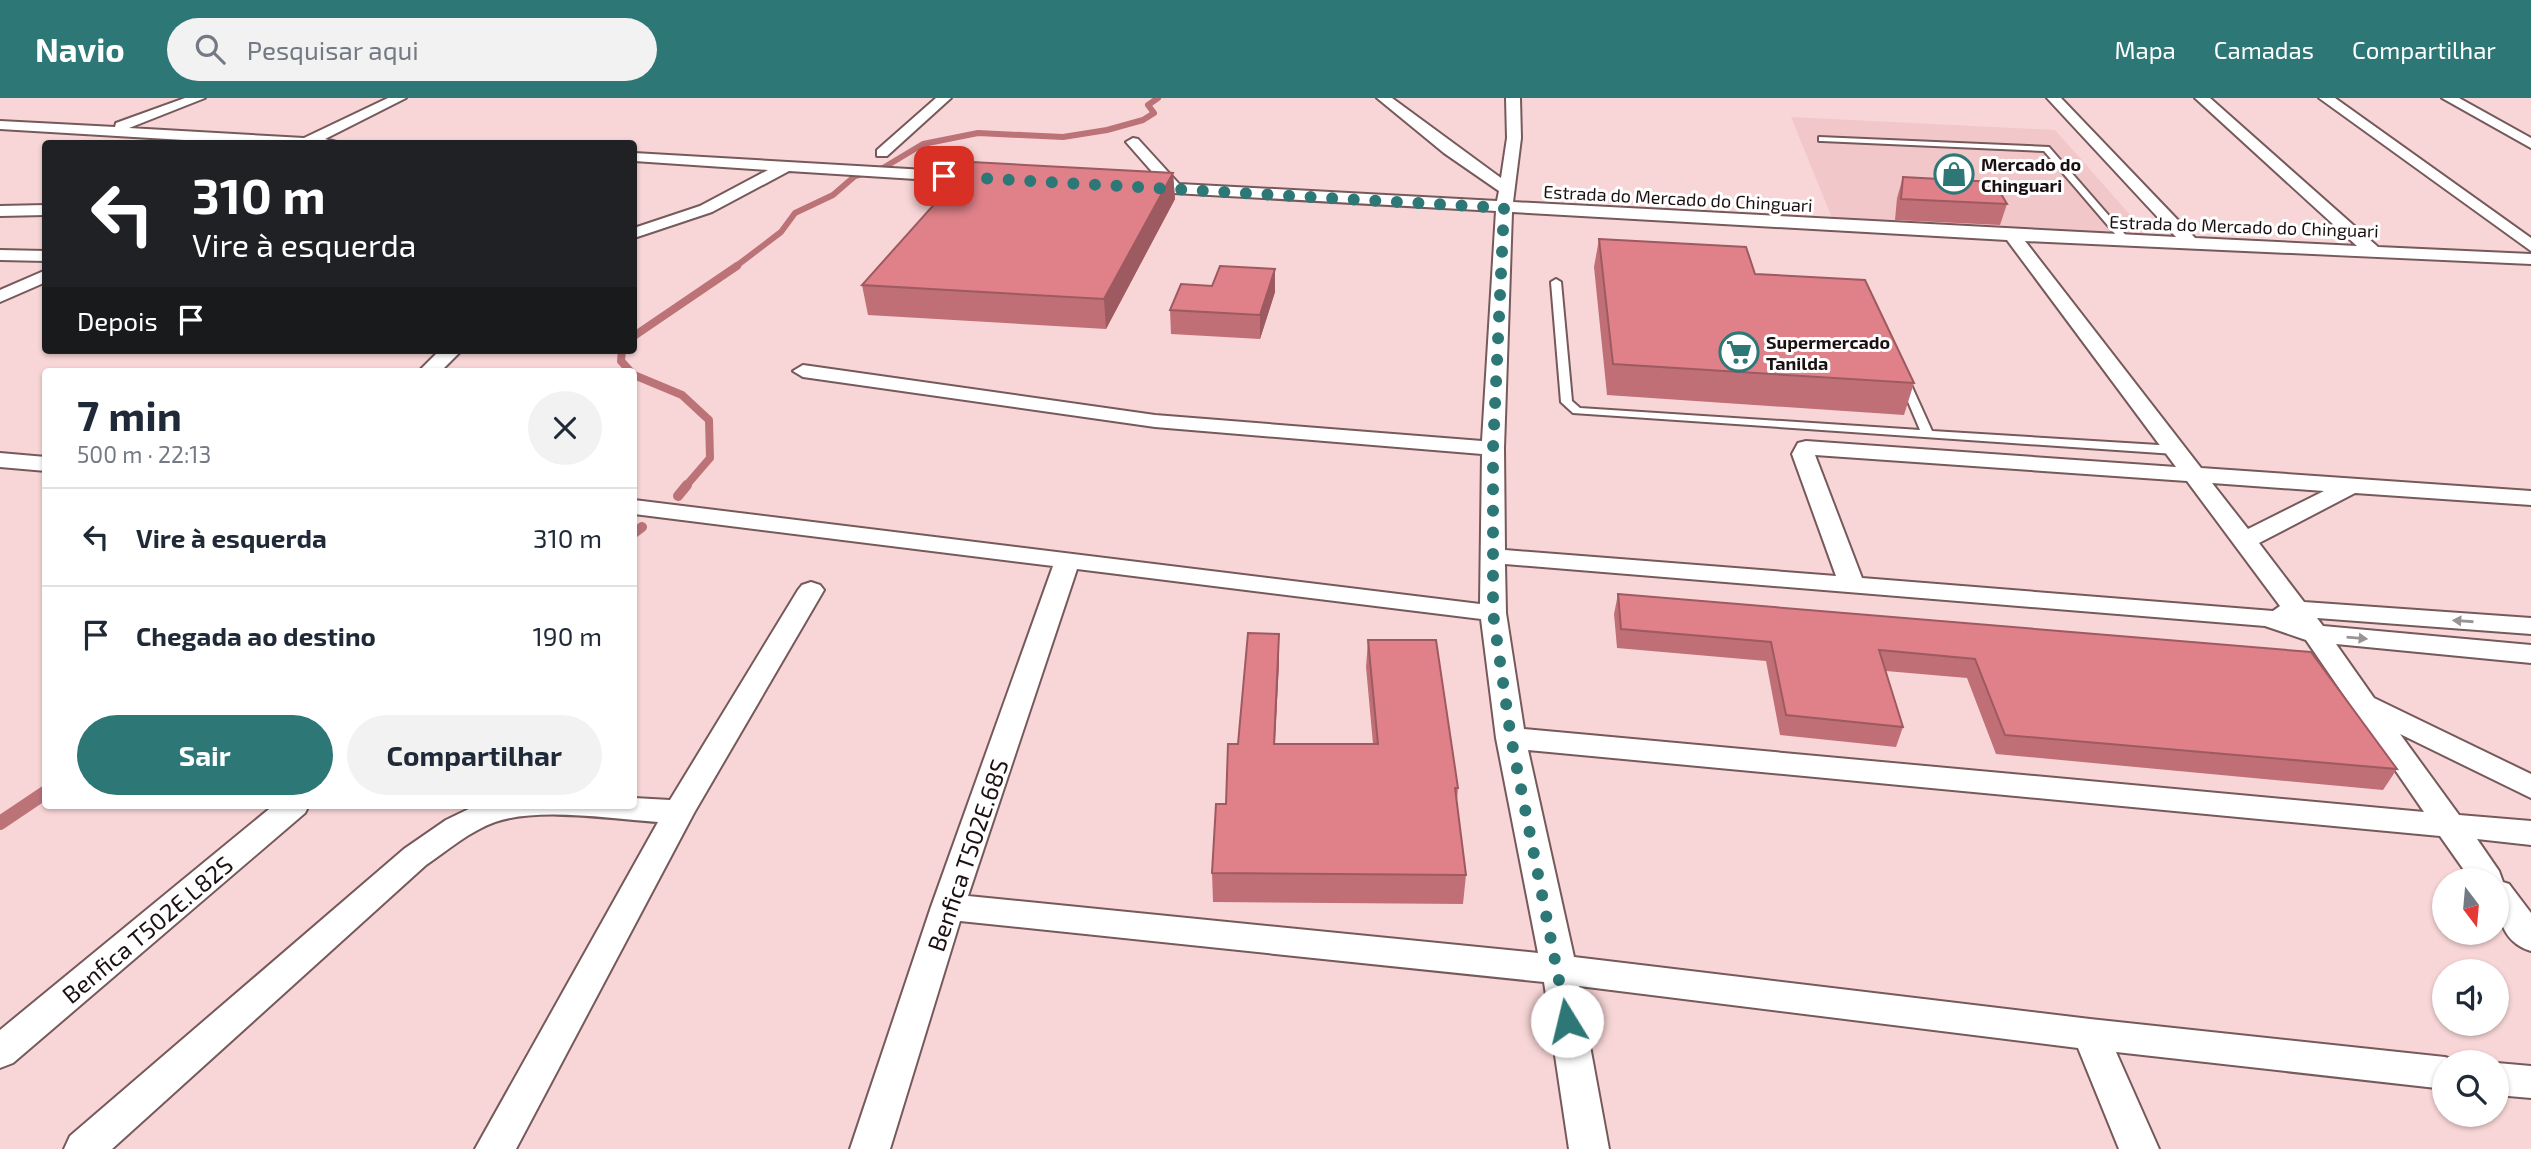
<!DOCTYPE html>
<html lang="pt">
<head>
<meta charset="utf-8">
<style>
	:root { --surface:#fff; --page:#f2f2f3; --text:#1f2937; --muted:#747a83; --line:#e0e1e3; --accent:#2d7777 }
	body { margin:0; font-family:"Exo 2",sans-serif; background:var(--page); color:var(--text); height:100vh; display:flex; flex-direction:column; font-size:26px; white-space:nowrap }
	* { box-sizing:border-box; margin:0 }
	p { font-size:23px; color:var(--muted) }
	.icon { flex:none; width:38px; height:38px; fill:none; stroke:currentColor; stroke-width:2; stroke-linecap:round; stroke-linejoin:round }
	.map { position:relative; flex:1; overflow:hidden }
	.details { position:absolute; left:42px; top:270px; width:595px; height:441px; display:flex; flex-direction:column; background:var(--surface); border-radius:7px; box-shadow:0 2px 5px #0004 }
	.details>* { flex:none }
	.hud { position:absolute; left:42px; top:42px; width:595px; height:214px; border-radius:7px; box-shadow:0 2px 5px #0004; background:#202124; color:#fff; overflow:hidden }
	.needle { width:46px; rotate:164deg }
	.controls { position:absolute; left:2432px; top:770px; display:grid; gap:14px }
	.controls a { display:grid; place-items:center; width:77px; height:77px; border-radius:50%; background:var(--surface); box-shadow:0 2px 5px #0004; font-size:35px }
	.pin { position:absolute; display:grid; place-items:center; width:60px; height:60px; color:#fff; margin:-30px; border-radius:14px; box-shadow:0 4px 10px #0006 }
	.me { position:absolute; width:77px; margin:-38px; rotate:351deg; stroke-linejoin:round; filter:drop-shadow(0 0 5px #0008) }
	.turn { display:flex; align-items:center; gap:24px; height:147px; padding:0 35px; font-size:32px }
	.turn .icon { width:91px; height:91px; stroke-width:2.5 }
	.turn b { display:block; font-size:49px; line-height:60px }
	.then { display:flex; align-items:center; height:66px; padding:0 35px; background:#0003; gap:14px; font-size:26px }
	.round { display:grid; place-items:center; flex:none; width:74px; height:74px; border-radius:37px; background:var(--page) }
	.headline { display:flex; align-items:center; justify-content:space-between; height:119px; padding:0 35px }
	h1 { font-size:42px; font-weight:700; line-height:52px }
	.button { display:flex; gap:14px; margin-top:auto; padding:14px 35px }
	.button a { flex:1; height:80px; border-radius:42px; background:var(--accent); color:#fff; font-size:28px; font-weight:700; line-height:80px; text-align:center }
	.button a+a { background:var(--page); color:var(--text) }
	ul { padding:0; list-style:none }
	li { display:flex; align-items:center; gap:21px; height:98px; padding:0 35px; border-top:2px solid var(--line) }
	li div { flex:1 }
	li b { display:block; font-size:26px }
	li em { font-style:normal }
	header { display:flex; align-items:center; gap:42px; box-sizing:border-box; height:98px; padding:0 35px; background:var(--accent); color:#fff }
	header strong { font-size:33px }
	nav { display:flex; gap:38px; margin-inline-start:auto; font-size:24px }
	.search { width:490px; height:63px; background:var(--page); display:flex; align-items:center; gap:18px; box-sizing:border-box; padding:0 24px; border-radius:38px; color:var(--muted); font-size:26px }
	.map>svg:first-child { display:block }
	.built { fill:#f1c7c9 }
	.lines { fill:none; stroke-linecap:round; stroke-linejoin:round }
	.stream-far3 { stroke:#bb7378; stroke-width:6 }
	.stream-far2 { stroke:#bb7378; stroke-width:8 }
	.stream-far1 { stroke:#bb7378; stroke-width:10 }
	.stream { stroke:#bb7378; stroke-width:14 }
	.service-casing { stroke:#76595a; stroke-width:4 }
	.minor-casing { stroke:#76595a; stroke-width:4 }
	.service { fill:#fff; fill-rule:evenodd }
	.minor { fill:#fff; fill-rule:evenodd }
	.wall { fill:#c16f76 }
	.shaded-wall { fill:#9d5a60 }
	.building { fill:#e08189; stroke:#9d5a60; stroke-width:2 }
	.oneway { fill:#999494 }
	.route { stroke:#2d7777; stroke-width:12; stroke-dasharray:0 21.6 }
	.labels { text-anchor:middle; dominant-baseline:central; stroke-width:6; stroke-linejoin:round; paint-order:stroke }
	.far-poi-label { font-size:18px; font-weight:bold; fill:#1c1112; stroke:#fff; text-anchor:start }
	.far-street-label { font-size:18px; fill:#1c1112; stroke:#fff }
	.near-street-label { font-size:24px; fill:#1c1112; stroke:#fff }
</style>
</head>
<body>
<header>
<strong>Navio</strong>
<div class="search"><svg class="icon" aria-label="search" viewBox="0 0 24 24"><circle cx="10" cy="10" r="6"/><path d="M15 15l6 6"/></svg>Pesquisar aqui</div>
<nav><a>Mapa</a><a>Camadas</a><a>Compartilhar</a></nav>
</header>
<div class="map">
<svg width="2531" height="1051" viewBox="0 0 2531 1051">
	<rect width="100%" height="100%" fill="#f8d6d7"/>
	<path class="built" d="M1791,19L2055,32L2148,137L1832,120Z"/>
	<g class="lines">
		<path class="stream-far3" d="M735,169L781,134L795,115L833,97L855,78L883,70L923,46L978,35L1063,39L1107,32L1143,22L1154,15L1148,7L1158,0"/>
		<path class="stream-far2" d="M634,238L737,168
			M622,252L621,263L630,273
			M634,277L682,297L709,322L710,360L685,389"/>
		<path class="stream-far1" d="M678,398L687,387
			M634,435L642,429"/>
		<path class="stream" d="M0,725L46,694"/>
		<g class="service-casing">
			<path id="service" d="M1819,39L2049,49L2130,142L2122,144L2044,53L1822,43H1819Z
				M1556,181L1561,184L1572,303L1580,310L1920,332L1898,280L1903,277L1908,280L1932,333L2175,348L2181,352L2175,356L1573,315L1561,304L1551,184Z"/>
		</g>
		<g class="minor-casing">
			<path id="minor" d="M185,0H205L129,30L304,40L388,0H406L325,41L344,46H251L0,31V23L115,29L116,25Z
				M936,0H951L887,58H877V52Z
				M1377,0H1392L1501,80L1507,40L1506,0H1520L1521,40L1513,104L2176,139L2047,0H2061L2195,140L2357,148L2195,0H2210L2378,149L2531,156V166L2025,143L2201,370L2531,393V407L2355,395L2259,445L2304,504L2531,520V536L2317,520L2323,528L2531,547V565L2336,546L2374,600L2531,676V700L2400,636L2459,717L2531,723V747L2477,741L2499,773L2503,784L2509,786L2531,815V853C2498,843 2497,812 2497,782H2471L2440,738L1528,652L1574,859L2090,921L2445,959L2459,964H2445V991L2116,954L2159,1051H2119L2078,950L1579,888L1609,1051H1569L1544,884L960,823L890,1051H850L931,809L1053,468L634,416V402L1480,506L1482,356L1155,329L803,279L793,273L803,267L1155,317L1482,343L1496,113L1138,93L1130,88L1138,83L1162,85L1126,44L1133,40L1138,41L1179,86L1497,103L1499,93L1444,55ZM1512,114L2007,142L2176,369L1806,343L1798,345L1792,356L1836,478L1505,452L1504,350ZM1815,357L2187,383L2280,508L2273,513L1862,480ZM2212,385L2324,393L2248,431ZM1505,466L2265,528L2306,542L2424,714L1524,631L1506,515ZM1077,471L1481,521L1496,640L1538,855L968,798Z
				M2319,0H2335L2531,140V153Z
				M2442,0H2459L2531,40V50Z
				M634,55L995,76L1003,81L995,86L789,73L712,114L634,140V130L700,108L768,72L634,63Z
				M46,107V117L0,118V108Z
				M0,152L46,153V163L0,162Z
				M46,172V184L0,204V192Z
				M440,252H462L441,273H419Z
				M0,355L46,359V373L0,369Z
				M811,484L820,487L824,492L694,715L516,1051H475L658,724C611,721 540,709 495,724C470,733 448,752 426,767L112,1051H64L70,1038L404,751L446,722L477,707H634V700L670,702L798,492L802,487Z
				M274,707H309L305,715L13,965L0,970V932Z
				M2497,965L2531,968V1000L2497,997Z"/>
		</g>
		<use href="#service" class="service"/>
		<use href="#minor" class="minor"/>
	</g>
	<path class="wall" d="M1173,75L1175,101L1106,231L868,217L862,187Z
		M1903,79L2007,106L2000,127L1895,122L1897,100Z
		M1599,141L1755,176L1914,285L1904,317L1607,297L1594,169Z
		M1275,194L1260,241L1171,236L1170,212Z
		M1618,496L2311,554L2397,671L2383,692L1996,656L1967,580L1886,573L1903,629L1896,649L1780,637L1766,563L1617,550L1614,516Z
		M1368,542L1458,690L1457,703L1466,777L1463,806L1213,804L1212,775L1238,646L1279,564L1275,646H1373L1366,569Z"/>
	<path class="shaded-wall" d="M1173,75L1175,101L1106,231L1104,201Z
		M1275,171V194L1260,241V217Z
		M1279,536V564L1273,675L1274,646Z"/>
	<path class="building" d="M972,64L1173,75L1104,201L862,187Z
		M1903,79L1994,84L2007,106L1901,101Z
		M1599,141L1746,149L1755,176L1865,182L1914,285L1613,266Z
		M1220,168L1275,171L1260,217L1170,212L1181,186L1212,188Z
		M1618,496L2311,554L2397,671L2005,637L1975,561L1879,552L1903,629L1786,617L1771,544L1621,531Z
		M1248,535L1279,536L1274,646H1378L1368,542H1436L1458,690H1455L1466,777L1212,775L1216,706H1226L1228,646H1238Z"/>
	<defs><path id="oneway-solid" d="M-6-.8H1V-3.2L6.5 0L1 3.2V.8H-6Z" transform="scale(1.75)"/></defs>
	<g class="oneway">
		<use href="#oneway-solid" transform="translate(2463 523) rotate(-176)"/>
		<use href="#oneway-solid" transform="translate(2357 540) rotate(5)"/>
	</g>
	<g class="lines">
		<path class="route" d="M944,78L1504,110L1493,351V515L1511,640L1567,923"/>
	</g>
	<defs>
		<g id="shop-ring" transform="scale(2.0125)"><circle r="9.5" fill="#fff" stroke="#2d7777" stroke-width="1.5"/><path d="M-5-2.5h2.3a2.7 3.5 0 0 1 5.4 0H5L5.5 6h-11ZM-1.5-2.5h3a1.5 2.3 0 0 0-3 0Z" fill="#2d7777"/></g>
		<g id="supermarket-ring" transform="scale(2.0125)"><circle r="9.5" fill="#fff" stroke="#2d7777" stroke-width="1.5"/><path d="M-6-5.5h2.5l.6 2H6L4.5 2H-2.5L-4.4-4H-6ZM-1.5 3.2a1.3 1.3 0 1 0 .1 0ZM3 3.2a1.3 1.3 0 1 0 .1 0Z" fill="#2d7777"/></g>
	</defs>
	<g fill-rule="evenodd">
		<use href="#shop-ring" x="1954" y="76"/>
		<use href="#supermarket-ring" x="1739" y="254"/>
	</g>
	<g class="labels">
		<g class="far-poi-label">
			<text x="1981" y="66">Mercado do<tspan x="1981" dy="21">Chinguari</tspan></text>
			<text x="1766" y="244">Supermercado<tspan x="1766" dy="21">Tanilda</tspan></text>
		</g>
		<g class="far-street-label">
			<text transform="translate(1678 100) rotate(3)">Estrada do Mercado do Chinguari</text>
			<text transform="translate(2244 128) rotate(2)">Estrada do Mercado do Chinguari</text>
		</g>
		<g class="near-street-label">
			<text transform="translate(967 757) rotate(-71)">Benfica T502E.68S</text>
			<text transform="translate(147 831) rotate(-40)">Benfica T502E.L82S</text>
		</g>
	</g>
</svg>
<div class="controls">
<a><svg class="needle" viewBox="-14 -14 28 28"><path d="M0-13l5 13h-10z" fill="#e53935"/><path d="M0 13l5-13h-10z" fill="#747a83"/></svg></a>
<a><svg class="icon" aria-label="sound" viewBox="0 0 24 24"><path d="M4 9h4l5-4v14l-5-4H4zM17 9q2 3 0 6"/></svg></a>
<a><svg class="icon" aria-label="search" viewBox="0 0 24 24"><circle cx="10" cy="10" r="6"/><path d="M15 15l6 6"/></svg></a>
</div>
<div class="pin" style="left:944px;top:78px;background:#d93025"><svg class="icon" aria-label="arrive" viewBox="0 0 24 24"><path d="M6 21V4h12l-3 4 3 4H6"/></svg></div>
<svg class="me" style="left:1567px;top:923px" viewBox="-20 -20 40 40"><circle r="19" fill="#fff"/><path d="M0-13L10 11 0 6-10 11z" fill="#2d7777"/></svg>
<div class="hud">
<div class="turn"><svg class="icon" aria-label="left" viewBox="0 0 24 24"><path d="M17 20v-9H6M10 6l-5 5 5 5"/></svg><div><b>310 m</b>Vire à esquerda</div></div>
<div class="then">Depois<svg class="icon" aria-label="arrive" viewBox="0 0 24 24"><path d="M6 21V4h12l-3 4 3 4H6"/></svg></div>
</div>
<section class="details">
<div class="headline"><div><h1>7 min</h1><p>500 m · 22:13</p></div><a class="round"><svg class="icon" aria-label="close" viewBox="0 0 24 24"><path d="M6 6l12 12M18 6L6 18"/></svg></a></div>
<ul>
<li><svg class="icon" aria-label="left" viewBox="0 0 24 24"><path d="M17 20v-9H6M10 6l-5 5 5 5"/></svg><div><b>Vire à esquerda</b></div><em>310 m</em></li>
<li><svg class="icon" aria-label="arrive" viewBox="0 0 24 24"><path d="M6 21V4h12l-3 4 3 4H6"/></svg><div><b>Chegada ao destino</b></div><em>190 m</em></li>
</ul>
<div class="button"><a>Sair</a><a>Compartilhar</a></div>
</section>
</div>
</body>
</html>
